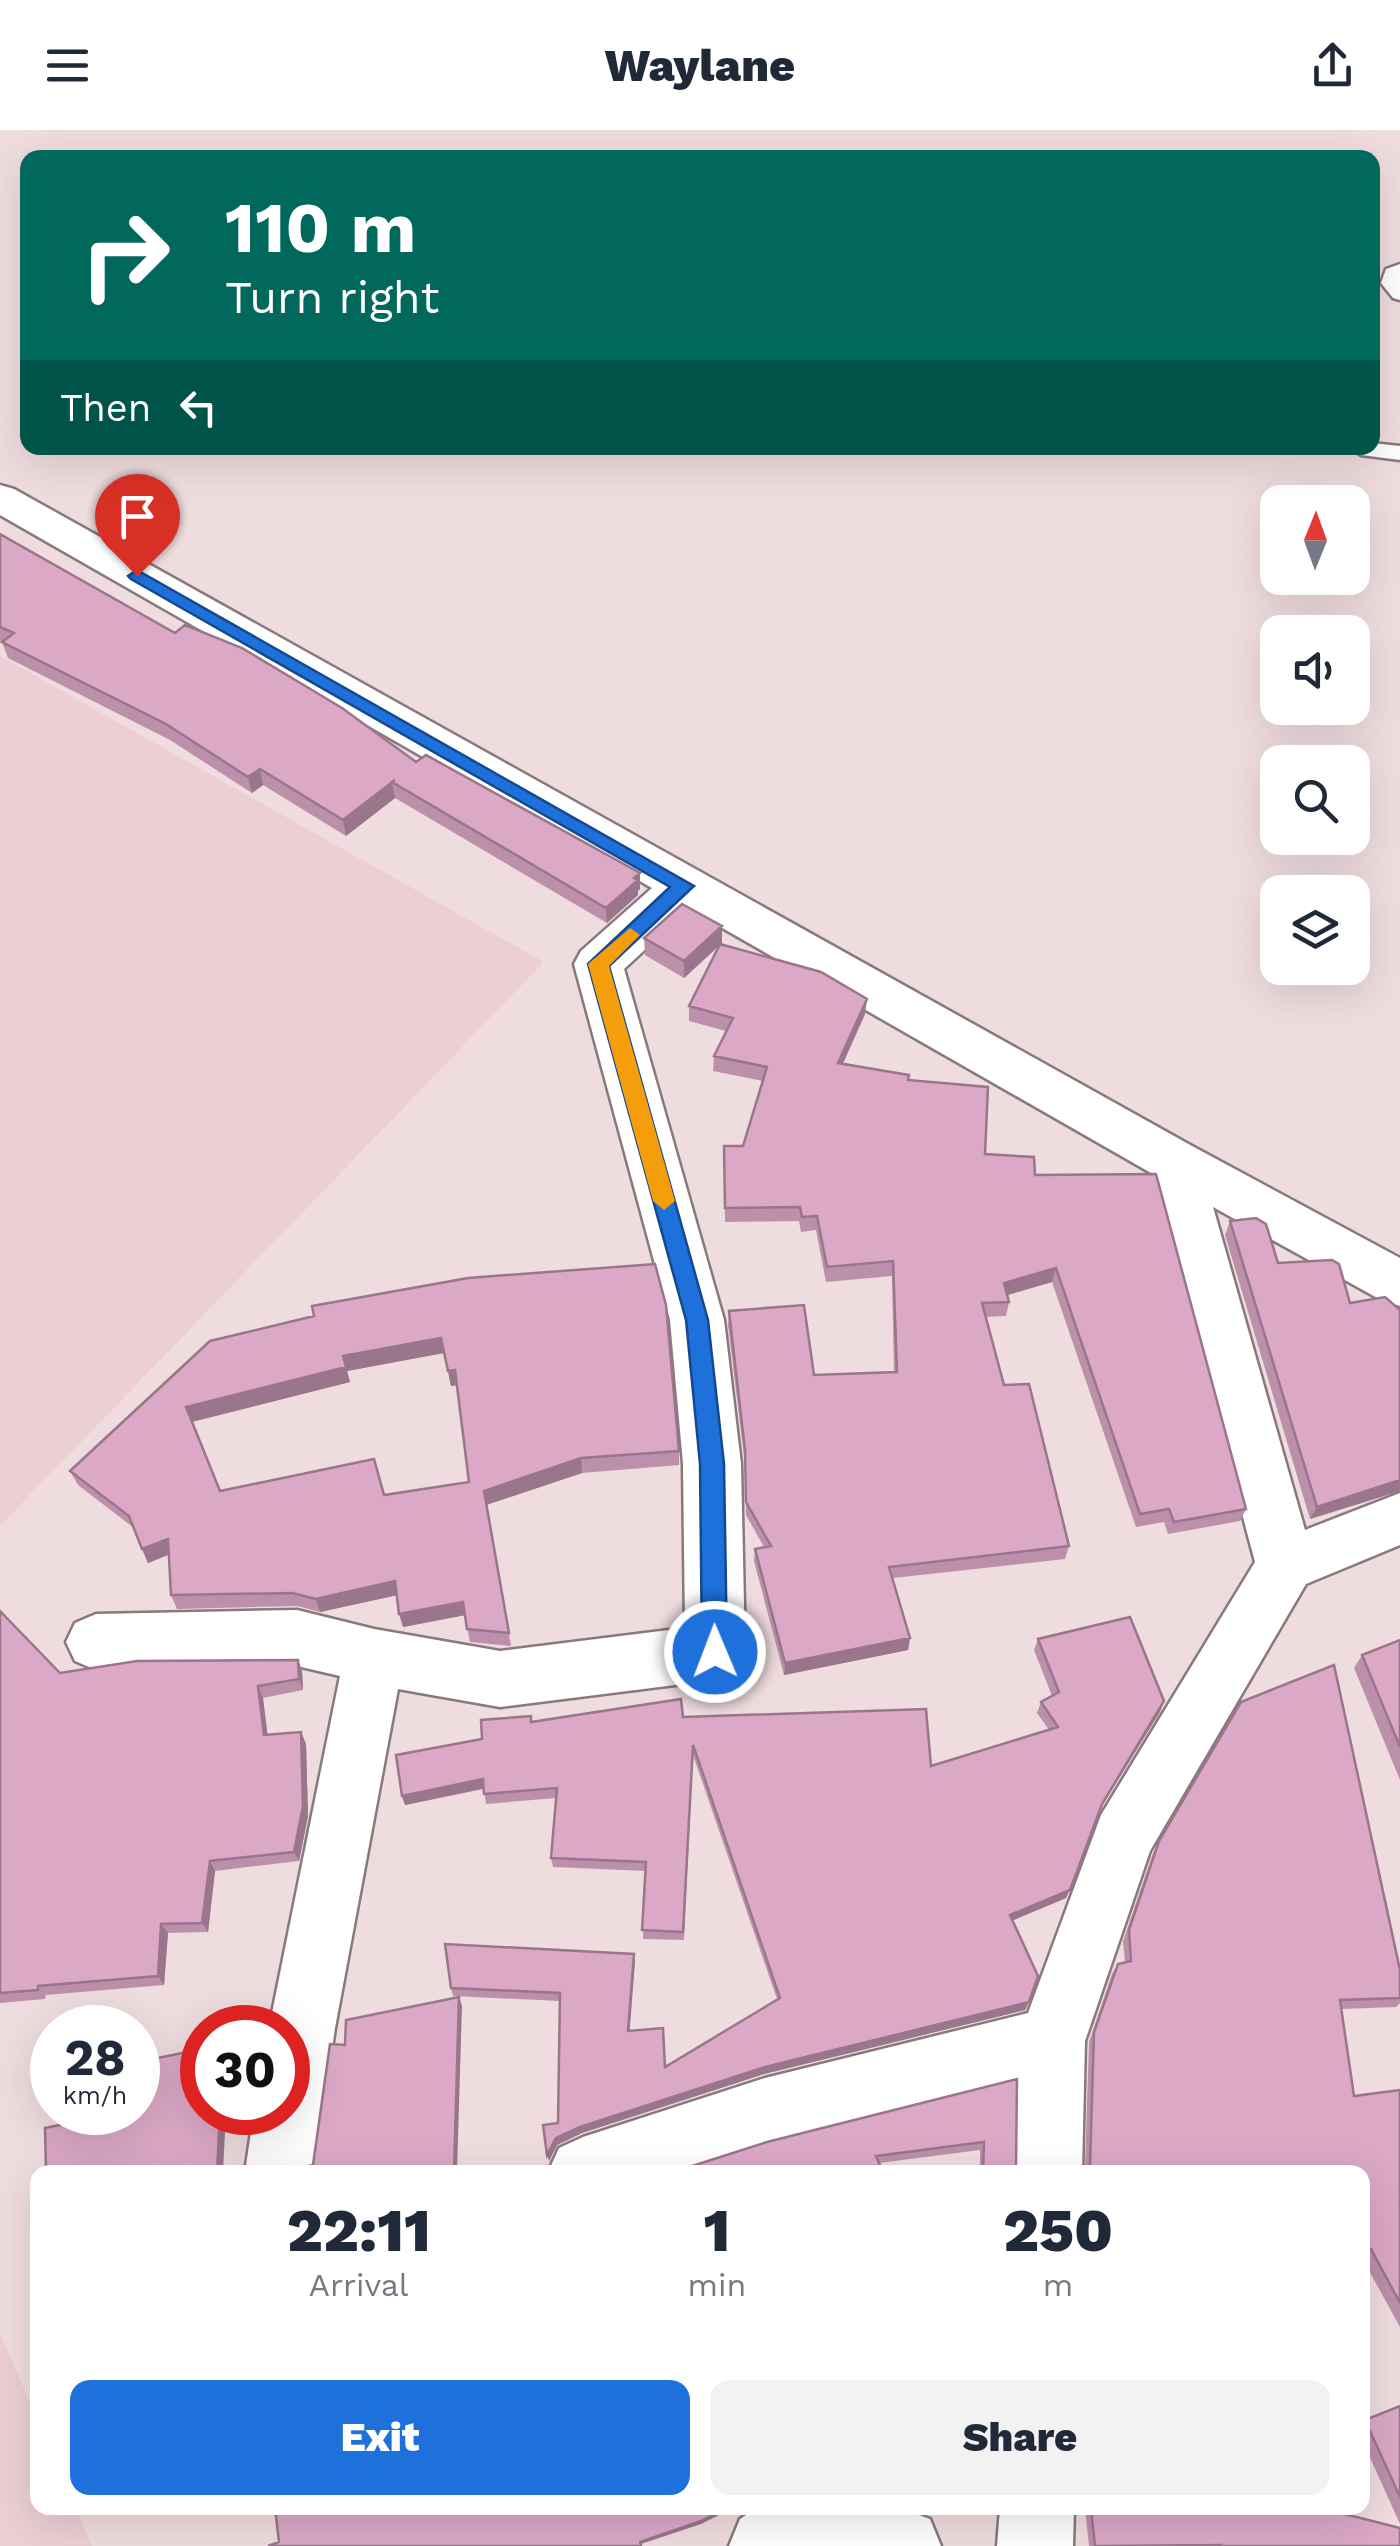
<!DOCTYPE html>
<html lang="en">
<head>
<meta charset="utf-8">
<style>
	:root { --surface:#fff; --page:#f2f2f3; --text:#1f2937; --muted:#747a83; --accent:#1e70db }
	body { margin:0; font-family:"Work Sans",sans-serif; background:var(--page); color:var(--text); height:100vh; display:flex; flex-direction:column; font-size:38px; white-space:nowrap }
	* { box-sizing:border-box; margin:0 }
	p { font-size:32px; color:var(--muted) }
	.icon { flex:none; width:55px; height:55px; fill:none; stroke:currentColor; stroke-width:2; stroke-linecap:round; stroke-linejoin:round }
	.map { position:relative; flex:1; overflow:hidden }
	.side { position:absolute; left:30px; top:2035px; width:1340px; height:350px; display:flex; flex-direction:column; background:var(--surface); border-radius:20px; box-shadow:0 10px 40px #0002 }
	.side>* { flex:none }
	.top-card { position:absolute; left:20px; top:20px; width:1360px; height:305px; border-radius:20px; box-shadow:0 10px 40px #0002; background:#00695c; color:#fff; overflow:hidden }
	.needle { width:65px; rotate:1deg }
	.controls { position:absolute; left:1260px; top:355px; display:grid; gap:20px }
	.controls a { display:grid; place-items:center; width:110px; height:110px; border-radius:20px; background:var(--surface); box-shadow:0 10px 40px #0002; font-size:50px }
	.speed { position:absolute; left:30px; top:1875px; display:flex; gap:20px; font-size:50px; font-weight:700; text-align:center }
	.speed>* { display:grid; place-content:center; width:130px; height:130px; border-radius:50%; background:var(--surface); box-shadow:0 10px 40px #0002; line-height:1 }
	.speed small { font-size:25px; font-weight:400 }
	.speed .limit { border:15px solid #d22; background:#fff; color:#111 }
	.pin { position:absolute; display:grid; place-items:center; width:85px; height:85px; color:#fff; margin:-102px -42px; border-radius:50% 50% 50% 0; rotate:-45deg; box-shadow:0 0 10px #0007 }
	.pin .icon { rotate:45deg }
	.me { position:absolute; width:110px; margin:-55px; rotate:359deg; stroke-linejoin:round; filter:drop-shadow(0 0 8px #0008) }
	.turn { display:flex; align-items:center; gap:35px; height:210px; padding:0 40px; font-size:45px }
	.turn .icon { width:130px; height:130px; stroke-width:2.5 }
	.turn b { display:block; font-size:70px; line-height:85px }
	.then { display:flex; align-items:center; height:95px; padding:0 40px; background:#0003; gap:20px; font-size:38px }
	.eta { display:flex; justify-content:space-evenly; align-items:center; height:170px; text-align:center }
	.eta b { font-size:60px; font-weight:800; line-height:70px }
	.cta { display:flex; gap:20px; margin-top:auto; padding:20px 40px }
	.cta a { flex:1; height:115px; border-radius:20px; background:var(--accent); color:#fff; font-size:40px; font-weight:800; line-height:115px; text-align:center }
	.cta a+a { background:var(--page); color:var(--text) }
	header { display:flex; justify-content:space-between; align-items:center; height:130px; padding:0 40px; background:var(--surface); font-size:45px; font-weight:800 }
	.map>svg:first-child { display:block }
	.built { fill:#ebcfd5 }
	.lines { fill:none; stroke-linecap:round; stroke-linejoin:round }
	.lane-casing { stroke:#89797c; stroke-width:5 }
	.street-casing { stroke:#89797c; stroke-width:5 }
	.lane { fill:#fff; fill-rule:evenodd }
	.street { fill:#fff; fill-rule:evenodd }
	.wall { fill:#bc90aa; fill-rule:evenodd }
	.shaded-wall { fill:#99768b }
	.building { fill:#dba8c6; stroke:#99768b; stroke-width:2.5; fill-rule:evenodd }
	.route { fill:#1e70db; stroke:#14498e; stroke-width:2.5 }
	.slow { fill:#f59e0b }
</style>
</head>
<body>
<header><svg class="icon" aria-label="menu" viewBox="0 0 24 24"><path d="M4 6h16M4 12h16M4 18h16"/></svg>Waylane<svg class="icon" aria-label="share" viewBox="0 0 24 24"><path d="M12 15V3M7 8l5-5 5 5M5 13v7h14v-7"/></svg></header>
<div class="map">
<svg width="1400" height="2416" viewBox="0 0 1400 2416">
	<rect width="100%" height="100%" fill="#efdcdf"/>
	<path class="built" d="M0,526L544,832L0,1396Z
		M0,2203L37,2289L38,2378H76L92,2416H0Z"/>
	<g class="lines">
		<g class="lane-casing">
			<path id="lane" d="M1400,134V170L1393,168L1381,153L1386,139Z
				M1372,313L1400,316V330L1361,325L1350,318H1372Z"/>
		</g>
		<g class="street-casing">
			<path id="street" d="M0,355L14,359L1192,1016L1400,1128V1176L1381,1170L1213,1077L1305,1400L1400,1363V1415L1306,1454L1150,1721L1085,1911L1082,2042H1014L1017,1953L765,2016L685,2042H548L559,2018L583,2007L765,1948L1028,1883L1101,1685L1255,1432L1151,1043L689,779L624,839L724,1190L741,1334L745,1522L736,1542L715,1550L500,1577L398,1559L335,1898L314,2042H245L254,1982H288V1898H269L340,1546L297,1536L96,1540L75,1531L66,1512L75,1493L96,1484L297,1480L374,1499L500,1521L685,1498L683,1334L670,1190L574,834L581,821L652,758L0,385Z
				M757,2378H900L930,2389L941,2416H729L740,2389Z
				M1000,2378H1074L1073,2416H997Z"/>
		</g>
		<use href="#lane" class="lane"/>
		<use href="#street" class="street"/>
	</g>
	<path class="wall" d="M0,404L175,503L416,632L640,759L638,761V765L607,793L395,668L346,706L263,655L252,663L170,610L8,528L2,512L0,511Z
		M722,796V813L684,848L645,825L644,808Z
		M689,876L865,884L843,934L908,951L985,1024L1035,1045L1246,1379L1240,1391L1168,1404L1164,1392L1136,1397L1052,1152L1007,1165L1009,1172L1006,1186L985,1187L1004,1255L1069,1416L1065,1429L893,1448L910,1508L908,1520L784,1545L754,1431L755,1419L764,1417L746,1385L745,1334L728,1195L729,1181L814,1245L894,1242L892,1146L826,1152L816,1100L801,1102L799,1091L725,1092L724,1016H743L763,951L713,941L714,926L726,901L689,891Z
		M1230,1091L1278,1133L1350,1173L1400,1180V1361L1310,1389L1225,1105Z
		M468,1148L679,1321V1335L582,1343L486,1375L511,1516L470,1512L465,1485L403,1497L397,1465L320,1482L297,1476L177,1479L171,1465L169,1425L148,1433L134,1398L78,1355L70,1341ZM444,1223L451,1256L457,1255L469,1352L384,1365L220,1361L192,1292L350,1252L347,1241Z
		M0,1481L60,1543L298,1530L302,1541L303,1560L263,1568L267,1605L301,1602L306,1614L308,1686L299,1731L215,1741L208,1802L168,1803L164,1855L46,1865L45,1869L0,1873Z
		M1038,1509L1164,1571L1099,1681L1066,1768L1012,1791L1029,1872L1025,1880L764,1944L582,2003L557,2015L549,2031L558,1993L560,1871L453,1866L451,1858L634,1824L629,1901L665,1937L777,1869L693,1625L684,1810L643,1809L646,1741L553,1737L551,1728L556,1668L486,1674L484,1659L405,1675L402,1666L482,1609L532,1592L683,1587L931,1636L1049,1600L1037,1583L1041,1572L1052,1566L1034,1520Z
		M1400,1510V1650L1354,1538L1362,1525Z
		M1159,1711L1400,1840V1873L1396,1877L1342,1879L1354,1966L1400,1960V2197L1362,2128V2042H980V2020L879,2033L686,2038L1017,1949L1016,2037H1085L1089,1912L1112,1844L1118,1834L1125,1832L1123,1811L1153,1723Z
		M1400,2276V2394L1362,2310V2291Z
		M1085,2378H1321L1400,2416H1089Z"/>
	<path class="shaded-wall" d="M260,639L263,655L252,663L248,647Z
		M392,652L395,668L346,706L343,690Z
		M640,743V759L638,761V765L607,793L606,778Z
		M722,796V813L684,848V831Z
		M867,869L865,884L836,948L838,933Z
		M1056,1138L1052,1152L1001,1167L1004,1153Z
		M441,1208L444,1223L347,1241L350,1252L191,1292L186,1277L343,1226Z
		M455,1240L458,1255L451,1256L448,1241Z
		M581,1328L582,1343L486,1375L484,1361Z
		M1400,1350V1361L1310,1389L1317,1377Z
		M168,1409L174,1422L148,1433L142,1419Z
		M395,1451L398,1465L320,1482L316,1469Z
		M463,1472L466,1485L403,1497L399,1484Z
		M910,1508L908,1520L784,1545L785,1533Z
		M298,1530L302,1541L303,1560L299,1549Z
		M258,1556L263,1568L269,1616L264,1605Z
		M1164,1571L1160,1582L1097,1684L1102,1674Z
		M301,1602L306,1614L308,1686L299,1731L294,1722Z
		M483,1649L485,1658L405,1675L402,1666Z
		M210,1731L215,1741L208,1802L202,1793Z
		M1070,1760L1066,1768L1006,1793L1010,1785Z
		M161,1794L168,1803L164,1855L158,1846Z
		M634,1824L635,1832L629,1908L628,1901Z
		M459,1867L462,1876L457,2042H454Z
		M1029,1872L1025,1880L764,1944L582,2003L557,2015L549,2031L547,2025L556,2008L580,1997L765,1937Z
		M220,1982H226L223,2042H217Z
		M727,2378H733L701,2394L641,2414L640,2412Z"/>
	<path class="building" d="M0,404L175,503L185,495L242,518L342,578L416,632L426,625L640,743L634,748L638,750L606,778L392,652L395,650L343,690L260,639L248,647L166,594L2,512L14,503L0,497Z
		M682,774L722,796L684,831L644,808Z
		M720,814L821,842L867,869L838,933L909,945L908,950L988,957L985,1024L1034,1027L1035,1045L1156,1044L1246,1379L1174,1392L1169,1379L1140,1384L1056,1138L1004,1153L1009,1172L982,1173L1004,1255L1029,1254L1069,1416L889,1437L910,1508L785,1533L755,1419L771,1416L746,1372L745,1320L729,1181L804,1175L814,1245L897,1242L893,1131L827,1137L817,1086L802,1087L800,1077L725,1078L724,1016H743L767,937L714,926L733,888L689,876Z
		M1256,1088L1266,1094L1278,1133L1332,1130L1339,1134L1350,1173L1385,1167L1400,1180V1350L1317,1377L1230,1091Z
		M655,1134L666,1175L679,1321L581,1328L484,1361L509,1503L467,1499L463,1472L399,1484L395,1451L316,1469L292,1463L171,1465L168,1409L142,1419L129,1386L70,1341L210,1211L314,1186L312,1176L468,1148ZM441,1208L448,1241L455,1240L469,1352L384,1365L374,1329L220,1361L186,1277L346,1237L343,1226Z
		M0,1481L60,1543L137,1531L298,1530L299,1549L258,1556L264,1605L301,1602L303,1676L294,1722L210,1731L202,1793L161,1794L158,1846L38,1856V1860L0,1863Z
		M1130,1487L1164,1571L1102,1674L1070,1760L1010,1785L1038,1846L1029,1872L765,1937L580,1997L556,2008L547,2025L543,1995L558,1993L560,1863L451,1858L445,1814L634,1824L628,1901L663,1898L665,1937L780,1868L693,1615L683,1802L642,1800L646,1732L551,1728L557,1658L484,1664L483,1649L402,1666L396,1625L482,1609L481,1590L531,1586V1592L681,1569L683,1587L926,1579L931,1636L1058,1597L1041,1572L1059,1562L1038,1509Z
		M1400,1510V1617L1362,1525Z
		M1334,1535L1400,1840V1868L1340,1870L1354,1966L1400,1960V2173L1371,2119L1362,2120V2042H983L984,2012L876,2026L883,2042H549V2038H686L767,2012L1017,1949L1016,2037H1090L1094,1902L1118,1834L1131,1831L1129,1800L1159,1711L1241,1572Z
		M459,1867L454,2042H295V2039L313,2035L330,1914L345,1915L346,1890Z
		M202,1919V1982H220L217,2042H46L45,1998L122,1982H138V1932Z
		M1400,2276V2367L1365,2290Z
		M275,2378H727L701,2391L640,2412L641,2416H268L279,2412Z
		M1091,2378H1321L1400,2398V2416H1221V2415L1095,2416Z"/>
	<path class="route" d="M137,440L694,756L609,836L708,1190L724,1334L727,1522L724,1530L715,1533L706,1530L702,1522L700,1334L686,1190L588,834L670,757L131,449L128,446Z"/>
	<path class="slow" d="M630,798L640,805L609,836L675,1071L664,1080L653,1071L588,834Z"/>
</svg>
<div class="controls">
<a><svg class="needle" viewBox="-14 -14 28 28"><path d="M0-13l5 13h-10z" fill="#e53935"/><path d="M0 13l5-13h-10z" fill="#747a83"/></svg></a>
<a><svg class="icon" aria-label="sound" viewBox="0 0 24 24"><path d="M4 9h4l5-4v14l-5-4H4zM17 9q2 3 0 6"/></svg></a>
<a><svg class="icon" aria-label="search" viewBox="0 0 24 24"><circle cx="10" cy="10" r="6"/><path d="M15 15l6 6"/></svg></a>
<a><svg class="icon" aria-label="layers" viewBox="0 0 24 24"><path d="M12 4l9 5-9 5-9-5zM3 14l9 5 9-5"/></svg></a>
</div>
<div class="speed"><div>28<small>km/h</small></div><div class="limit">30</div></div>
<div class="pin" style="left:137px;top:446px;background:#d93025"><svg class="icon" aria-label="arrive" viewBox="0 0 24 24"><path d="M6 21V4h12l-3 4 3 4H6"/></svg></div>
<svg class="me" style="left:715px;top:1522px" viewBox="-20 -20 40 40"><circle r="17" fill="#1e70db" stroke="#fff" stroke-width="3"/><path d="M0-11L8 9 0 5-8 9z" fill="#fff"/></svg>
<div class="top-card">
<div class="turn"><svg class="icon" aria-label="right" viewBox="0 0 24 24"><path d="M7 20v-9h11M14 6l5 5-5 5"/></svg><div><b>110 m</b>Turn right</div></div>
<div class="then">Then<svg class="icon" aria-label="left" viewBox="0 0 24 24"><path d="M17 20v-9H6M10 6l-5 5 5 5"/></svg></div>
</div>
<section class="side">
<div class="eta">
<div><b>22:11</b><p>Arrival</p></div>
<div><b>1</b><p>min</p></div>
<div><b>250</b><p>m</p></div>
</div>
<div class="cta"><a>Exit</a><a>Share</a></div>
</section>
</div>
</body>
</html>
